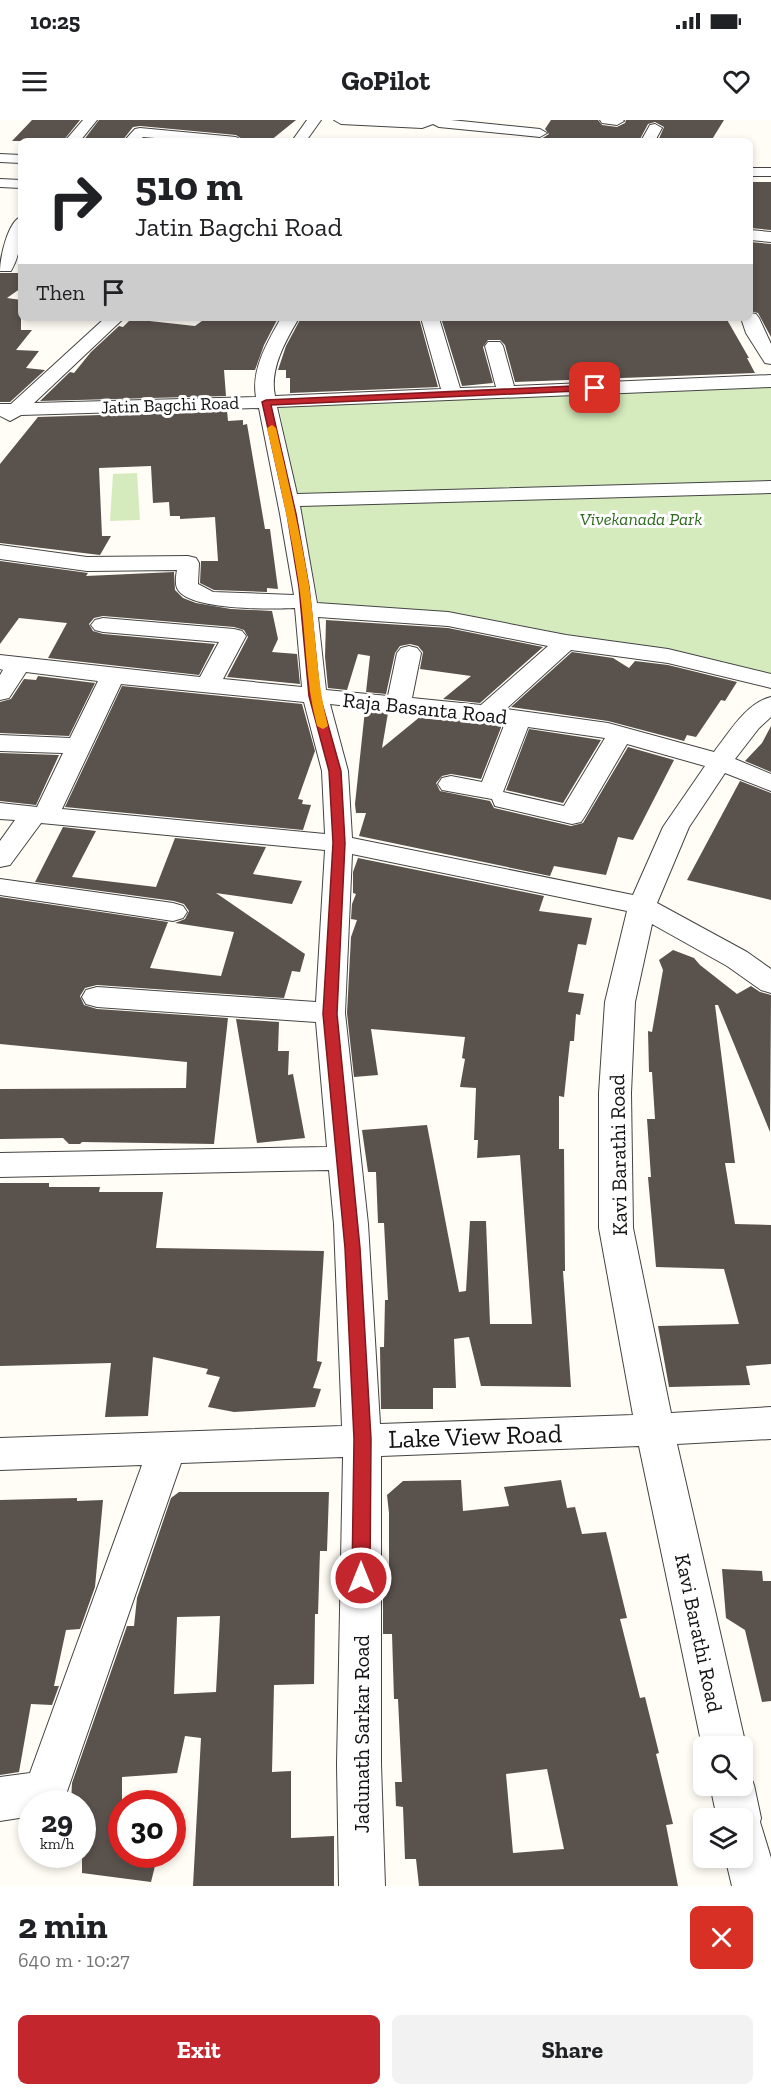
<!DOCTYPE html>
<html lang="en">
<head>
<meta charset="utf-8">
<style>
	:root { --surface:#fff; --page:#f2f2f2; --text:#202124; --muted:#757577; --accent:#c4262e }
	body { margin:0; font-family:"Zilla Slab",serif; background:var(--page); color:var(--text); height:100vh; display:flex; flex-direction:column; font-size:22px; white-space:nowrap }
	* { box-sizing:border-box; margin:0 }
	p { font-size:20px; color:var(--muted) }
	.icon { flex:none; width:33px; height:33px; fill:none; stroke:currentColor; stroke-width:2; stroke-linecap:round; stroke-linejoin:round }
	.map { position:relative; height:1766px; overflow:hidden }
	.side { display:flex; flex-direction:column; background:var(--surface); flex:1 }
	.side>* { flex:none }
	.banner { position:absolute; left:18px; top:18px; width:735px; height:183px; border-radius:9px; box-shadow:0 3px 9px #0003; background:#fff; color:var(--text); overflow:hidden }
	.controls { position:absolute; left:693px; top:1616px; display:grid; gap:12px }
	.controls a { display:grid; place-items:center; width:60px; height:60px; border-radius:9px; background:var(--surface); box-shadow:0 3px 9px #0003; font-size:30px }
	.speed { position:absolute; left:18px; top:1670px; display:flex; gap:12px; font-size:30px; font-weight:700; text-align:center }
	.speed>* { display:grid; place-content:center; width:78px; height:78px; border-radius:50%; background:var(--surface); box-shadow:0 3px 9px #0003; line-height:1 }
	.speed small { font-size:15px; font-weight:400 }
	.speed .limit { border:9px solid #d22; background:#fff; color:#111 }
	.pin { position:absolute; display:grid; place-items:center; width:51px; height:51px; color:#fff; margin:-26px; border-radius:12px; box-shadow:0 3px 9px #0006 }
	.me { position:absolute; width:66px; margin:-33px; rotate:0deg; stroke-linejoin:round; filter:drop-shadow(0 0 4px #0008) }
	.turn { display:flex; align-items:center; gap:21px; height:126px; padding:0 18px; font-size:27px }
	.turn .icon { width:78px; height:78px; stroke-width:2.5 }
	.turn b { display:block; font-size:42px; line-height:51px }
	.then { display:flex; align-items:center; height:57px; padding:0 18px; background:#0003; gap:12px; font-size:22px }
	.round { display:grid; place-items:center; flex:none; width:63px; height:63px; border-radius:9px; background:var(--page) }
	.summary { display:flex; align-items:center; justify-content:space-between; height:102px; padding:0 18px }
	h1 { font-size:36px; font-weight:800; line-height:45px }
	.button { display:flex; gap:12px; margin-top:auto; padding:12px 18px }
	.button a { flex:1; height:69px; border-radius:9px; background:var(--accent); color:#fff; font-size:24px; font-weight:800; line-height:69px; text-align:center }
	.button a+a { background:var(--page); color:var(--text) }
	.status { display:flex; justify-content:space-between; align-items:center; height:42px; padding:0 30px; background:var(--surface); direction:ltr }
	.status svg { height:16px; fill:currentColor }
	header { display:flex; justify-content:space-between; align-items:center; height:78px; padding:0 18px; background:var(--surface); font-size:27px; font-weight:800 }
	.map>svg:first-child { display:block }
	.green { fill:#d5ebbd }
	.building { fill:#5a524d; fill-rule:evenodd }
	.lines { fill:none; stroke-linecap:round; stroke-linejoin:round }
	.minor-casing { stroke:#444; stroke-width:2 }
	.minor { fill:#fff; fill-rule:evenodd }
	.route { fill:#c4262e; stroke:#7f191e; stroke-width:1.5 }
	.slow { fill:#f59e0b }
	.labels { text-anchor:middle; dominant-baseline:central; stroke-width:6; stroke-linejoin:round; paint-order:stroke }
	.far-street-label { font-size:18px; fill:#111; stroke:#fff }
	.far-park-label { font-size:18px; font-style:italic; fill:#2f6b1f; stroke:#fff }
	.street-label { font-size:21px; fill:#111; stroke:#fff }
	.near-street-label { font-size:26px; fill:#111; stroke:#fff }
</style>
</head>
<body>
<div class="status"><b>10:25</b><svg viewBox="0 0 49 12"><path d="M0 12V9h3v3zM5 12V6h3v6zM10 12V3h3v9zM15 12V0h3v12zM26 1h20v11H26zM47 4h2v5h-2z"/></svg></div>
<header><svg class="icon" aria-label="menu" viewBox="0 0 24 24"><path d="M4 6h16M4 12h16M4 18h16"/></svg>GoPilot<svg class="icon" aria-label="heart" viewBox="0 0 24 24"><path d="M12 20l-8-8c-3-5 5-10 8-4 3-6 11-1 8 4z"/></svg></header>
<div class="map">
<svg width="771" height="1766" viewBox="0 0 771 1766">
	<rect width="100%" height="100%" fill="#fffdf5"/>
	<path class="green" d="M771,264V557L319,485L278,283Z
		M137,353L140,400L110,401L113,354Z"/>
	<path class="building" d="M32,0H80L63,21H12Z
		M99,0H296L270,21H245L236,15L140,6L133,7L122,21H83Z
		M551,0H598L602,5L617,7L625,3L626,0H724L711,21H658L664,7L655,2L648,4L639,21H538L549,14L545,9Z
		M750,62H771V110L750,108Z
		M750,122L771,124V217L758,193L750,191Z
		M0,153H21V168L7,178L21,180V210H32L16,230L39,231L26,248L45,250L10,282H0Z
		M206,198H278L264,225L255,250H224L226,276L40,281L70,252L74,253L91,232L119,206L123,207L131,199L195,206Z
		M301,198H419L438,267L290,273V258H286V250H278L286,226Z
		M441,198H726L749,238H747L755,253L515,262L505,225L500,220H488L483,227L493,263L462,266Z
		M227,291L228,301L243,300V305L247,304L265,409H270L278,469L267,468V472L214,470L200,463L201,441H218L215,397L180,399V396H170L169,382L153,383L151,346L99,348L102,416H111L100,435L0,423V344L38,297Z
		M0,441L88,453L86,456L174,452L175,470L183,478L196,483L231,489L272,491L278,519L272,532L297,534L300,564L227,557L248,517L244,510L234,507L103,496L94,498L89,504L93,511L103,514L215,524L199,555L48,538L67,503L19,498L0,524Z
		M326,500L448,508L543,527L480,583L443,579L471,556L420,549L423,532L418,526L410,524L400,526L395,533L386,574L366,572L370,536L358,534L347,570L328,568L325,537Z
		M572,532L613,538L629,548L635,541L668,545L737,562L725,581L721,580L696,617L687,615L684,621L608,601L511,587Z
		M38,556L95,563L69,616L0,613V582L11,579L24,559L36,560Z
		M122,566L302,584L315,631L298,679L303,680L302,684L311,685L303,710L65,687Z
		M365,590L388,593L382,628L421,596L502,605L481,659L451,654L442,656L436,663L440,671L490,681L494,688L571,706L583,703L628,627L674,640L633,720L618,717L606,755L554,746L550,756L359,716L366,693H356L355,684Z
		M771,606V652L745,641L762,623Z
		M529,609L601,620L563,683L506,670Z
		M0,633L59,635L36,685L0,681Z
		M740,661L771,673V780L687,760Z
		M63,707L96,711L72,757L156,767L175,718L266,727L253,754L302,761L292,784L216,773L305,834L300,852L292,851L284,878L97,865L85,868L80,876L84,885L97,889L228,898L214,1024L82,1022L80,1024H69L63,1018L0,1019V969L186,968L187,942L0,924V777L168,802L150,848L221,856L234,812L175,803L185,799L189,791L184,784L174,781L35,762Z
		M358,738L544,776L539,791L592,798L586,825L578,824L568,872L584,874L580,895L576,894L574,921H570L564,977L559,976V1029H564L565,1151H563L571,1267L481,1266L469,1217L454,1219L456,1268H433V1289H381L380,1227H384L385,1180H388L384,1103H378L376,1052H368L362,1010L427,1005L459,1172L466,1171L470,1101H486L490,1204H532L520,1035L477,1038L478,1020H474L476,968L460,967L465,939L462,938L465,917L371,909L378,955L354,957L347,893L351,817L357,800L351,799L352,784L356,774L353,773V752Z
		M673,830L694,838L700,845L737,874L751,866L760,872L771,875L770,1012L718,885H715L735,1043H725L735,1104L771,1105V1244L746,1246L750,1265L669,1267L658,1206L739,1204L724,1149L656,1147L648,1057H651L647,999H655L652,952H649L648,911L652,912L663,850L659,840Z
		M236,899L279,902L278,931H289L288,955L293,954L305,1018L257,1023Z
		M0,1063H49V1067H100L99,1072H163L156,1128L324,1131L317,1241L322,1242L313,1268L321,1269L315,1287L234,1292L208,1287L220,1257L206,1254L208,1249L153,1237L148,1296L105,1297L111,1243L0,1246Z
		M461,1360L463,1391L509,1386L504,1367L561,1360L567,1388L575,1387L582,1414L606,1412L627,1498L620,1499L640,1578L645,1577L659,1633L656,1634L673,1704L666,1705L678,1766H419L416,1739H405L403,1687L396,1686L395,1662H402L398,1579H394L392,1514H383V1459L389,1458V1393L387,1375L403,1361ZM547,1649L564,1729L513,1733L506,1654Z
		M179,1372H329L327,1431H320L318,1494H315L314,1564L274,1565L272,1652L291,1651V1718L334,1716V1766H193L201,1618L185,1616L177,1653L122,1657V1734H158L151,1762L82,1753V1683H71L72,1663L127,1506H134L137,1478L171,1378ZM220,1496L216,1572L174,1574L177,1497Z
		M77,1378V1381L103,1380L95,1467L80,1509L66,1510L54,1566H59L52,1585L31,1584L19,1652L0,1655V1380Z
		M722,1449L762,1451L763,1461H771V1581L762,1582L745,1510L726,1498Z"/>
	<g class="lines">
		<g class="minor-casing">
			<path id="minor" d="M83,0H97L80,21H65Z
				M307,0H321L306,21H292Z
				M334,0H451L540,9L547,13L540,17L439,7L433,4L422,8L341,4Z
				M600,0H623L624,1L617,5L602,3Z
				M655,4L662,8L655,21H641L650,5Z
				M140,8L236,17L243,21H191L143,17L139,21H124L135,9Z
				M0,34L21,35V43L0,42Z
				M750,48H771V56H750Z
				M0,59L21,60V68L0,67Z
				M21,97C21,116 21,134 11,151H0C0,138 8,101 21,97Z
				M750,110L771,112V122L750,120Z
				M750,193L756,194L759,198L771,224V244L765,243L746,213L741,198H750Z
				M105,198H124L34,283L256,277C251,249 268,221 281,198H299C286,220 269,249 275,276L441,269L421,198H439L460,268L496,267L485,226L488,222H500L503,226L514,266L771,255V267L277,287L297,374L771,361V373L300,386L317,483L448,492L566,515L668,529L771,554V568L668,543L571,530L506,589L608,603L714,632C729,613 746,583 771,577V597L759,608L735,639L771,654V671L725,653L689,707L657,783L747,832L771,849V873L761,870L727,846L652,804L635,882L631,973L633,1108L671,1293L771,1287V1319L677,1324L746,1626L742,1634V1626H704V1629L702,1626L639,1326L381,1336V1644L385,1766H339L337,1644L343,1337L181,1343L63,1683H32V1696L0,1701V1657L30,1653L142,1345L0,1350V1318L342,1306L334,1104L329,1050L0,1057V1033L327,1027L316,902L97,887L86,884L82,877L86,870L97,867L316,882L325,730L41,703L10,745L0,747V721L15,700L0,699V683L37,687L63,633L0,631V615L70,618L98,561L26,552L9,578L0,580V555L3,550L0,549V535L200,557L219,522L103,512L95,510L91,505L95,500L103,498L234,509L242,511L246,516L223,559L302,567L295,488C273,489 187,491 177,468C175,463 176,455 177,450L87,451L0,439V425L87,437L188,436L196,438L199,443L198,464L213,472L294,475L280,394L259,288L21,295L10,301L0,296V284H11ZM318,497L448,506L548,526L481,585L412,578L421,533L417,528L409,526L401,528L397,533L388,576L326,570ZM121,564L304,582L322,651L325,714L62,689ZM330,584L505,603L482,662L451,656L442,658L438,664L442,670L492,679L495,686L572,704L581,702L585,696L627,624L705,646L663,707L633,775L352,718L348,651ZM528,607L605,618L564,686L503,672ZM352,734L627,791L605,882L599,973V1108L633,1295L380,1304L368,1104L345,893Z
				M0,759L173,783L183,786L187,792L183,798L173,801L0,775Z
				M742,1648L748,1650L754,1665L761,1698L760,1702L771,1738V1766H732L725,1737H742V1698H717L710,1665H742Z"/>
		</g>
		<use href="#minor" class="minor"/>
	</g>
	<path class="route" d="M595,265L599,268L598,270L271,285L296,394L309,467L320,576L341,651L345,723L337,894L360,1128L371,1319L370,1458L367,1464L361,1466L354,1464L352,1458L354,1319L345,1128L323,894L333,723L329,651L309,576L299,467L287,394L262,282L266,280Z"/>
	<path class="slow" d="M272,305L276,308C288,360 300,412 309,465C316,512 316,560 328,606L323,609L317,606C305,560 306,512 299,465C291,412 279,360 267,308Z"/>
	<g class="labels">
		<g class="far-street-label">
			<text transform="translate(170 285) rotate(-2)">Jatin Bagchi Road</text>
		</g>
		<g class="far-park-label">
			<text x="641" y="399">Vivekanada Park</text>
		</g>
		<g class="street-label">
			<text transform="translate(425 588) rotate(6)">Raja Basanta Road</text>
			<text transform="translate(618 1035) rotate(-91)">Kavi Barathi Road</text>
			<text transform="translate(699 1513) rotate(78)">Kavi Barathi Road</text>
			<text transform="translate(361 1614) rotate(-90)">Jadunath Sarkar Road</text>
		</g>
		<g class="near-street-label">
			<text transform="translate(475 1316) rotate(-2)">Lake View Road</text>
		</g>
	</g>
</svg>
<div class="controls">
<a><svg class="icon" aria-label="search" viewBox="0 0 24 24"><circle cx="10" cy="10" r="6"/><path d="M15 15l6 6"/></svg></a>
<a><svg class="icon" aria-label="layers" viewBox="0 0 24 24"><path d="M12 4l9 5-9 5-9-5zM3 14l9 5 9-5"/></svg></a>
</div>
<div class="speed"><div>29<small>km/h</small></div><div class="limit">30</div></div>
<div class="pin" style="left:595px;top:268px;background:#d93025"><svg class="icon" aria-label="arrive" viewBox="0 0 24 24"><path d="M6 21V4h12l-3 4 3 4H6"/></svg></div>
<svg class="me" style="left:361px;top:1458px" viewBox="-20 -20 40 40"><circle r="17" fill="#c4262e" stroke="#fff" stroke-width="3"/><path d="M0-11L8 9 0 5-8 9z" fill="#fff"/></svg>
<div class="banner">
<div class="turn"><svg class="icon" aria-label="right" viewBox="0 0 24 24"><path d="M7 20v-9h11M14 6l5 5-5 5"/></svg><div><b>510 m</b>Jatin Bagchi Road</div></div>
<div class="then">Then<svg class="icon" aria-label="arrive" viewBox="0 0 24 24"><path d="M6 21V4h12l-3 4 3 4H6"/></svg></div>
</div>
</div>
<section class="side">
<div class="summary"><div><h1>2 min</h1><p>640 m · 10:27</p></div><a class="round" style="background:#d93025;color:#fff"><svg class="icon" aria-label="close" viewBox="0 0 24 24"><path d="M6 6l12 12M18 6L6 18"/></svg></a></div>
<div class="button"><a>Exit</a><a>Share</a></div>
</section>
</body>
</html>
